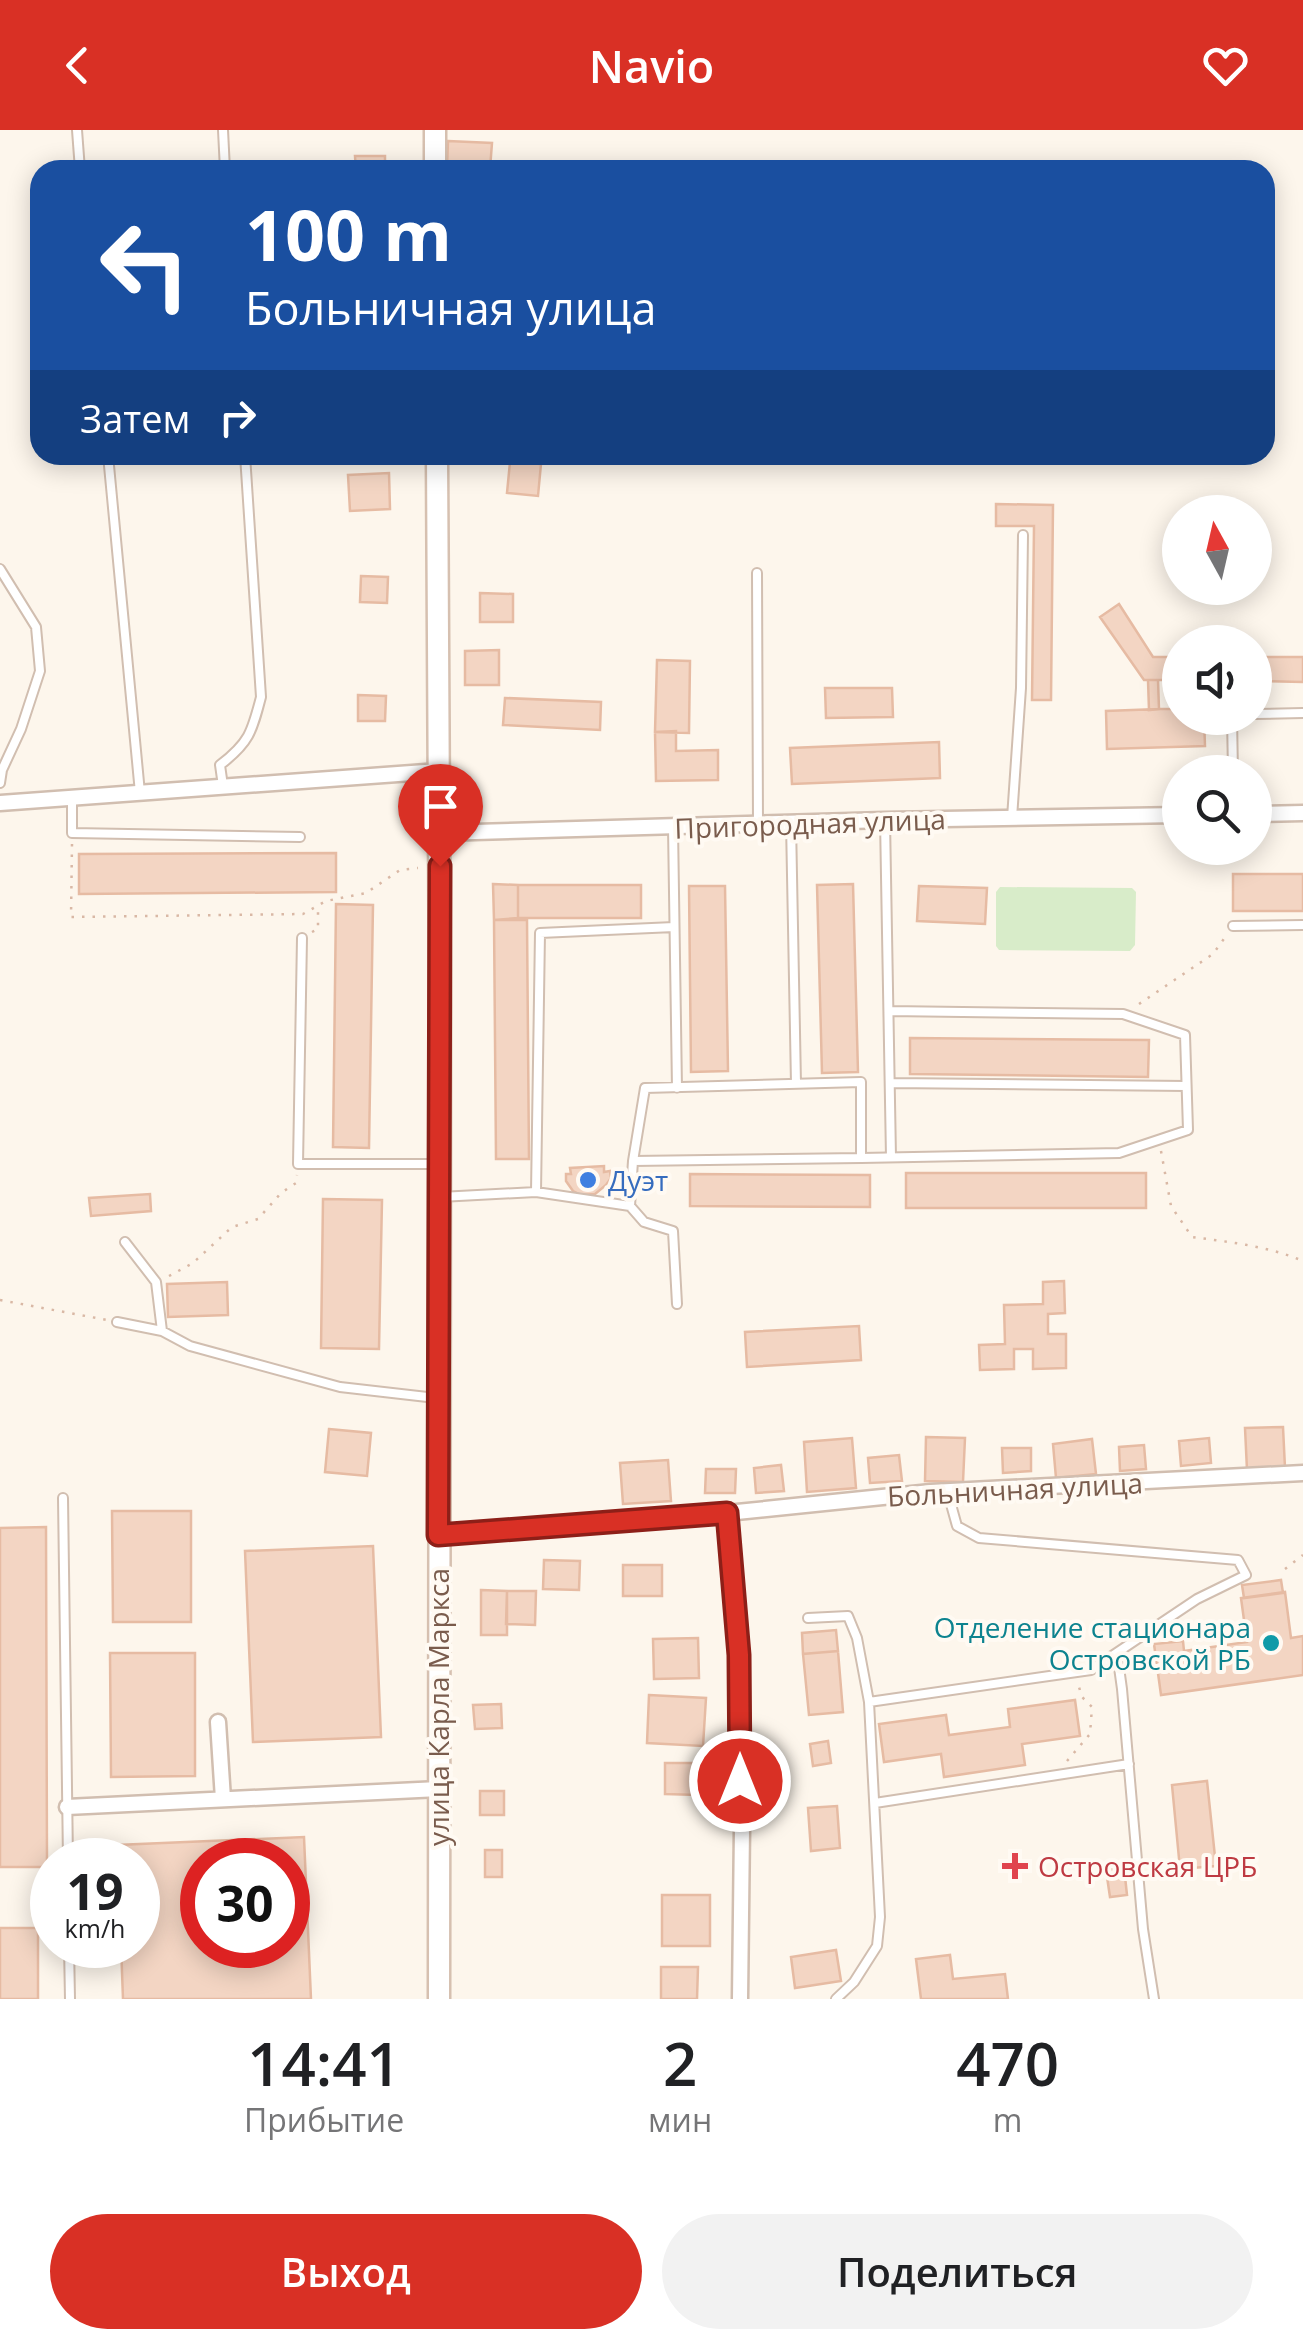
<!DOCTYPE html>
<html lang="ru">
<head>
<meta charset="utf-8">
<style>
	:root { --surface:#fff; --page:#f2f2f2; --text:#202124; --muted:#757577; --accent:#d93025 }
	body { margin:0; font-family:"Open Sans",sans-serif; background:var(--page); color:var(--text); height:100vh; display:flex; flex-direction:column; font-size:38px; white-space:nowrap }
	* { box-sizing:border-box; margin:0 }
	p { font-size:32px; color:var(--muted) }
	.icon { flex:none; width:55px; height:55px; fill:none; stroke:currentColor; stroke-width:2; stroke-linecap:round; stroke-linejoin:round }
	.map { position:relative; height:1869px; overflow:hidden }
	.sheet { display:flex; flex-direction:column; background:var(--surface); flex:1 }
	.sheet>* { flex:none }
	.top-card { position:absolute; left:30px; top:30px; width:1245px; height:305px; border-radius:30px; box-shadow:0 5px 25px #0003; background:#1a4fa0; color:#fff; overflow:hidden }
	.needle { width:65px; rotate:352deg }
	.tools { position:absolute; left:1162px; top:365px; display:grid; gap:20px }
	.tools a { display:grid; place-items:center; width:110px; height:110px; border-radius:50%; background:var(--surface); box-shadow:0 5px 25px #0003; font-size:50px }
	.speed { position:absolute; left:30px; top:1708px; display:flex; gap:20px; font-size:50px; font-weight:700; text-align:center }
	.speed>* { display:grid; place-content:center; width:130px; height:130px; border-radius:50%; background:var(--surface); box-shadow:0 5px 25px #0003; line-height:1 }
	.speed small { font-size:25px; font-weight:400 }
	.speed .limit { border:15px solid #d22; background:#fff; color:#111 }
	.pin { position:absolute; display:grid; place-items:center; width:85px; height:85px; color:#fff; margin:-102px -42px; border-radius:50% 50% 50% 0; rotate:-45deg; box-shadow:0 0 10px #0007 }
	.pin .icon { rotate:45deg }
	.me { position:absolute; width:110px; margin:-55px; rotate:0deg; stroke-linejoin:round; filter:drop-shadow(0 0 8px #0008) }
	.turn { display:flex; align-items:center; gap:35px; height:210px; padding:0 50px; font-size:45px }
	.turn .icon { width:130px; height:130px; stroke-width:2.5 }
	.turn b { display:block; font-size:70px; line-height:85px }
	.then { display:flex; align-items:center; height:95px; padding:0 50px; background:#0003; gap:20px; font-size:38px }
	.eta { display:flex; justify-content:space-evenly; align-items:center; height:170px; text-align:center }
	.eta b { font-size:60px; font-weight:600; line-height:70px }
	.primary-button { display:flex; gap:20px; margin-top:auto; padding:20px 50px }
	.primary-button a { flex:1; height:115px; border-radius:60px; background:var(--accent); color:#fff; font-size:40px; font-weight:600; line-height:115px; text-align:center }
	.primary-button a+a { background:var(--page); color:var(--text) }
	header { display:flex; justify-content:space-between; align-items:center; height:130px; padding:0 50px; background:var(--accent); color:#fff; font-size:45px; font-weight:600 }
	.map>svg:first-child { display:block }
	.pitch { fill:#d8ecc9 }
	.building { fill:#f3d5c3; stroke:#e6bba3; stroke-width:2.5; fill-rule:evenodd }
	.lines { fill:none; stroke-linecap:round; stroke-linejoin:round }
	.service-casing { stroke:#d1beb0; stroke-width:12 }
	.minor-casing { stroke:#d1beb0; stroke-width:19 }
	.secondary-casing { stroke:#d6c0b0; stroke-width:25 }
	.path { stroke:#d9b8a5; stroke-width:2.5; stroke-dasharray:2.5 8; stroke-linecap:butt }
	.service { stroke:#fff; stroke-width:8 }
	.minor { stroke:#fff; stroke-width:14 }
	.secondary { stroke:#fff; stroke-width:20 }
	.route-casing { stroke:#8d1f18; stroke-width:25 }
	.route { stroke:#d93025; stroke-width:18 }
	.shop-dot { fill:#3f7fe0; stroke:#fffaf3; stroke-width:4 }
	.culture-dot { fill:#0f9aa8; stroke:#fffaf3; stroke-width:4 }
	.health-dot { fill:#e0444e; stroke:#fffaf3; stroke-width:4 }
	.labels { text-anchor:middle; dominant-baseline:central; stroke-width:8; stroke-linejoin:round; paint-order:stroke }
	.street-label { font-size:28px; fill:#7a5c4d; stroke:#fffaf3 }
	.shop-label { font-size:28px; fill:#366cbe; stroke:#fffaf3; text-anchor:start }
	.culture-label { font-size:28px; fill:#0d838f; stroke:#fffaf3; text-anchor:end }
	.health-label { font-size:28px; fill:#be3a42; stroke:#fffaf3; text-anchor:start }
</style>
</head>
<body>
<header><svg class="icon" aria-label="back" viewBox="0 0 24 24"><path d="M15 5l-7 7 7 7"/></svg>Navio<svg class="icon" aria-label="heart" viewBox="0 0 24 24"><path d="M12 20l-8-8c-3-5 5-10 8-4 3-6 11-1 8 4z"/></svg></header>
<div class="map">
<svg width="1303" height="1869" viewBox="0 0 1303 1869">
	<rect width="100%" height="100%" fill="#fdf6ec"/>
	<path class="pitch" d="M1000,757L1132,758L1136,762L1135,815L1130,821L999,820L996,816V762Z"/>
	<path class="building" d="M448,11L492,13L490,39L447,37Z
		M355,26H385V40H356Z
		M510,332L541,334L538,366L507,363Z
		M389,343L390,379L350,381L348,345Z
		M996,374L1053,375L1051,570H1032L1034,396H996Z
		M361,446L388,447L387,473L360,472Z
		M480,463L513,464V492H480Z
		M1119,474L1153,527H1180V550H1144L1100,487Z
		M499,520V555H465V521Z
		M1255,527H1303V552L1255,551Z
		M657,530L690,531L689,603L655,602Z
		M1148,550H1158L1159,579L1149,580Z
		M825,558H892L893,587L826,588Z
		M358,565L386,566L385,591H358Z
		M505,568L601,572L600,600L503,595Z
		M1159,579H1180V588H1204L1205,616L1107,619L1106,581Z
		M676,601V621L718,620V650L656,651L655,602Z
		M939,612L940,648L792,654L790,618Z
		M336,723V762L79,764V724Z
		M1233,744H1303V781H1233Z
		M493,754L518,755V788L494,790Z
		M853,754L858,942L822,943L817,755Z
		M518,755H641V788H518Z
		M689,756H725L728,941L691,942Z
		M919,756L987,758L985,794L917,791Z
		M336,774L373,775L369,1018L333,1017Z
		M494,790H527L529,1029H496Z
		M910,908L1149,910L1148,947L910,944Z
		M604,1036V1042L610,1041L611,1048L606,1055L595,1064L581,1065L573,1061L566,1051V1044H571L570,1038Z
		M906,1043H1146V1078H906Z
		M690,1044L870,1045V1077L690,1076Z
		M150,1064L151,1081L91,1086L89,1068Z
		M323,1069L382,1070L379,1219L321,1218Z
		M1064,1151L1065,1183L1048,1184V1204H1066V1238L1033,1239V1219H1014V1239L980,1240L979,1215L1005,1214L1004,1175L1043,1174V1152Z
		M227,1152L228,1185L168,1187L167,1154Z
		M859,1196L861,1230L747,1237L745,1202Z
		M1283,1297L1285,1338L1247,1340L1245,1298Z
		M329,1299L371,1303L367,1346L325,1342Z
		M926,1307L965,1308L963,1352L925,1351Z
		M852,1308L856,1358L807,1362L804,1312Z
		M1209,1308L1211,1333L1181,1336L1179,1311Z
		M1092,1309L1096,1344L1056,1348L1053,1314Z
		M1144,1315L1146,1339L1120,1341L1119,1317Z
		M1002,1318H1031V1341L1003,1343Z
		M899,1325L902,1351L870,1353L868,1328Z
		M668,1330L671,1371L623,1374L620,1333Z
		M781,1335L784,1361L756,1363L754,1338Z
		M706,1339H736L735,1363H705Z
		M112,1381H191V1492H113Z
		M46,1397L47,1737H0V1398Z
		M373,1416L381,1607L253,1612L245,1421Z
		M544,1430L580,1431L579,1460L543,1459Z
		M623,1435H662V1466H623Z
		M1281,1450L1283,1463L1244,1468L1242,1455Z
		M481,1460L507,1461V1505H481Z
		M507,1461H536L535,1495L506,1494Z
		M1285,1462L1291,1508L1303,1506V1545L1161,1565L1154,1514L1183,1511L1184,1521L1247,1512L1241,1468Z
		M836,1500L838,1521L803,1524L802,1503Z
		M698,1508L699,1548L654,1549L653,1509Z
		M838,1521L843,1582L809,1585L803,1524Z
		M110,1523H195V1646L111,1647Z
		M649,1565L706,1568L703,1616L647,1613Z
		M1075,1570L1080,1606L1022,1614L1025,1635L944,1647L941,1624L884,1632L879,1594L946,1585L949,1605L1010,1597L1008,1579Z
		M501,1574L502,1598L475,1599L473,1575Z
		M828,1611L831,1633L813,1636L810,1614Z
		M665,1633H699L698,1665L665,1664Z
		M1207,1651L1216,1736L1180,1739L1172,1655Z
		M480,1661H504V1685H480Z
		M837,1676L840,1718L811,1721L808,1678Z
		M304,1707L311,1869H123L121,1815H138V1730H118L117,1715ZM202,1730H288V1815H202Z
		M485,1720H502V1747H485Z
		M1124,1737L1127,1765L1110,1767L1106,1740Z
		M662,1765H710V1816H662Z
		M0,1798H38V1869H0Z
		M836,1820L841,1851L795,1858L791,1827Z
		M950,1825L953,1849L1005,1844L1008,1869H921L916,1829Z
		M661,1837H698L697,1869H661Z"/>
	<g class="lines">
		<g class="service-casing">
			<path id="service" d="M77,0L80,40
				M223,0L225,40
				M108,325L140,663
				M0,439L36,497L40,541L21,599L2,640L0,653
				M757,443L758,694
				M1255,584L1303,583
				M1232,588L1233,642
				M223,656L220,635C249,613 252,602 261,567L245,325
				M72,667V703L300,707
				M1012,688L1021,558L1023,405
				M885,690L891,1027
				M791,693L796,954
				M673,697L677,958
				M1233,796L1303,795
				M302,808L298,1034H435
				M891,953L1186,956
				M633,1031L861,1028
				M536,1062L540,803L674,797
				M440,1067L536,1062L630,1076L633,1031L645,958L861,952V1028L1119,1023L1188,1000L1185,905L1123,884L889,881
				M630,1076L644,1092L673,1101L677,1174
				M125,1112L156,1152L162,1201
				M117,1192L162,1201L190,1216L340,1257L436,1268
				M63,1368L68,1730
				M808,1488L848,1486L857,1508L869,1572L880,1787L877,1816L854,1852L836,1869
				M1117,1523L1122,1559L1143,1799L1154,1869
				M869,1572L1091,1540L1197,1469L1246,1445L1238,1430L979,1408L957,1396L947,1360
				M875,1673L1129,1634
				M69,1815L70,1869"/>
		</g>
		<g class="minor-casing">
			<path id="minor" d="M0,673L439,641
				M1255,684L1303,683
				M440,703L885,690L1180,685
				M727,1383L737,1493L740,1556L742,1698L740,1869
				M438,1405L727,1383L931,1362L1303,1343
				M218,1592L223,1669
				M67,1677L439,1659"/>
		</g>
		<g class="secondary-casing">
			<path id="secondary" d="M435,0V40
				M437,325L440,875L439,1869"/>
		</g>
		<path class="path" d="M72,714L71,787L303,784L326,771L366,763L400,740L418,738
			M312,802L318,799V778
			M1139,874L1213,824L1226,806
			M1161,1021L1171,1076L1192,1107C1229,1112 1268,1116 1303,1131
			M169,1146L193,1133L232,1097L258,1089L281,1063L296,1053L297,1045
			M0,1170L107,1190
			M1285,1439L1303,1425
			M1067,1631L1090,1604L1092,1577L1082,1567L1079,1557"/>
		<use href="#service" class="service"/>
		<use href="#minor" class="minor"/>
		<use href="#secondary" class="secondary"/>
	</g>
	<g class="lines">
		<g class="route-casing">
			<path id="route" d="M440,736L438,1405L727,1383L739,1525L740,1651"/>
		</g>
		<use href="#route" class="route"/>
	</g>
	<circle class="shop-dot" cx="588" cy="1050" r="10"/>
	<circle class="culture-dot" cx="1271" cy="1513" r="10"/>
	<path class="health-dot" d="M1010 1721h10v10h10v10h-10v10h-10v-10h-10v-10h10z"/>
	<g class="labels">
		<g class="street-label">
			<text transform="translate(810 693) rotate(-2)">Пригородная улица</text>
			<text transform="translate(1015 1359) rotate(-3)">Больничная улица</text>
			<text transform="translate(438 1577) rotate(-90)">улица Карла Маркса</text>
		</g>
		<g class="shop-label">
			<text x="608" y="1050">Дуэт</text>
		</g>
		<g class="culture-label">
			<text x="1251" y="1497">Отделение стационара<tspan x="1251" dy="32">Островской РБ</tspan></text>
		</g>
		<g class="health-label">
			<text x="1038" y="1736">Островская ЦРБ</text>
		</g>
	</g>
</svg>
<div class="tools">
<a><svg class="needle" viewBox="-14 -14 28 28"><path d="M0-13l5 13h-10z" fill="#e53935"/><path d="M0 13l5-13h-10z" fill="#757577"/></svg></a>
<a><svg class="icon" aria-label="sound" viewBox="0 0 24 24"><path d="M4 9h4l5-4v14l-5-4H4zM17 9q2 3 0 6"/></svg></a>
<a><svg class="icon" aria-label="search" viewBox="0 0 24 24"><circle cx="10" cy="10" r="6"/><path d="M15 15l6 6"/></svg></a>
</div>
<div class="speed"><div>19<small>km/h</small></div><div class="limit">30</div></div>
<div class="pin" style="left:440px;top:736px;background:#d93025"><svg class="icon" aria-label="arrive" viewBox="0 0 24 24"><path d="M6 21V4h12l-3 4 3 4H6"/></svg></div>
<svg class="me" style="left:740px;top:1651px" viewBox="-20 -20 40 40"><circle r="17" fill="#d93025" stroke="#fff" stroke-width="3"/><path d="M0-11L8 9 0 5-8 9z" fill="#fff"/></svg>
<div class="top-card">
<div class="turn"><svg class="icon" aria-label="left" viewBox="0 0 24 24"><path d="M17 20v-9H6M10 6l-5 5 5 5"/></svg><div><b>100 m</b>Больничная улица</div></div>
<div class="then">Затем<svg class="icon" aria-label="right" viewBox="0 0 24 24"><path d="M7 20v-9h11M14 6l5 5-5 5"/></svg></div>
</div>
</div>
<section class="sheet">
<div class="eta">
<div><b>14:41</b><p>Прибытие</p></div>
<div><b>2</b><p>мин</p></div>
<div><b>470</b><p>m</p></div>
</div>
<div class="primary-button"><a>Выход</a><a>Поделиться</a></div>
</section>
</body>
</html>
